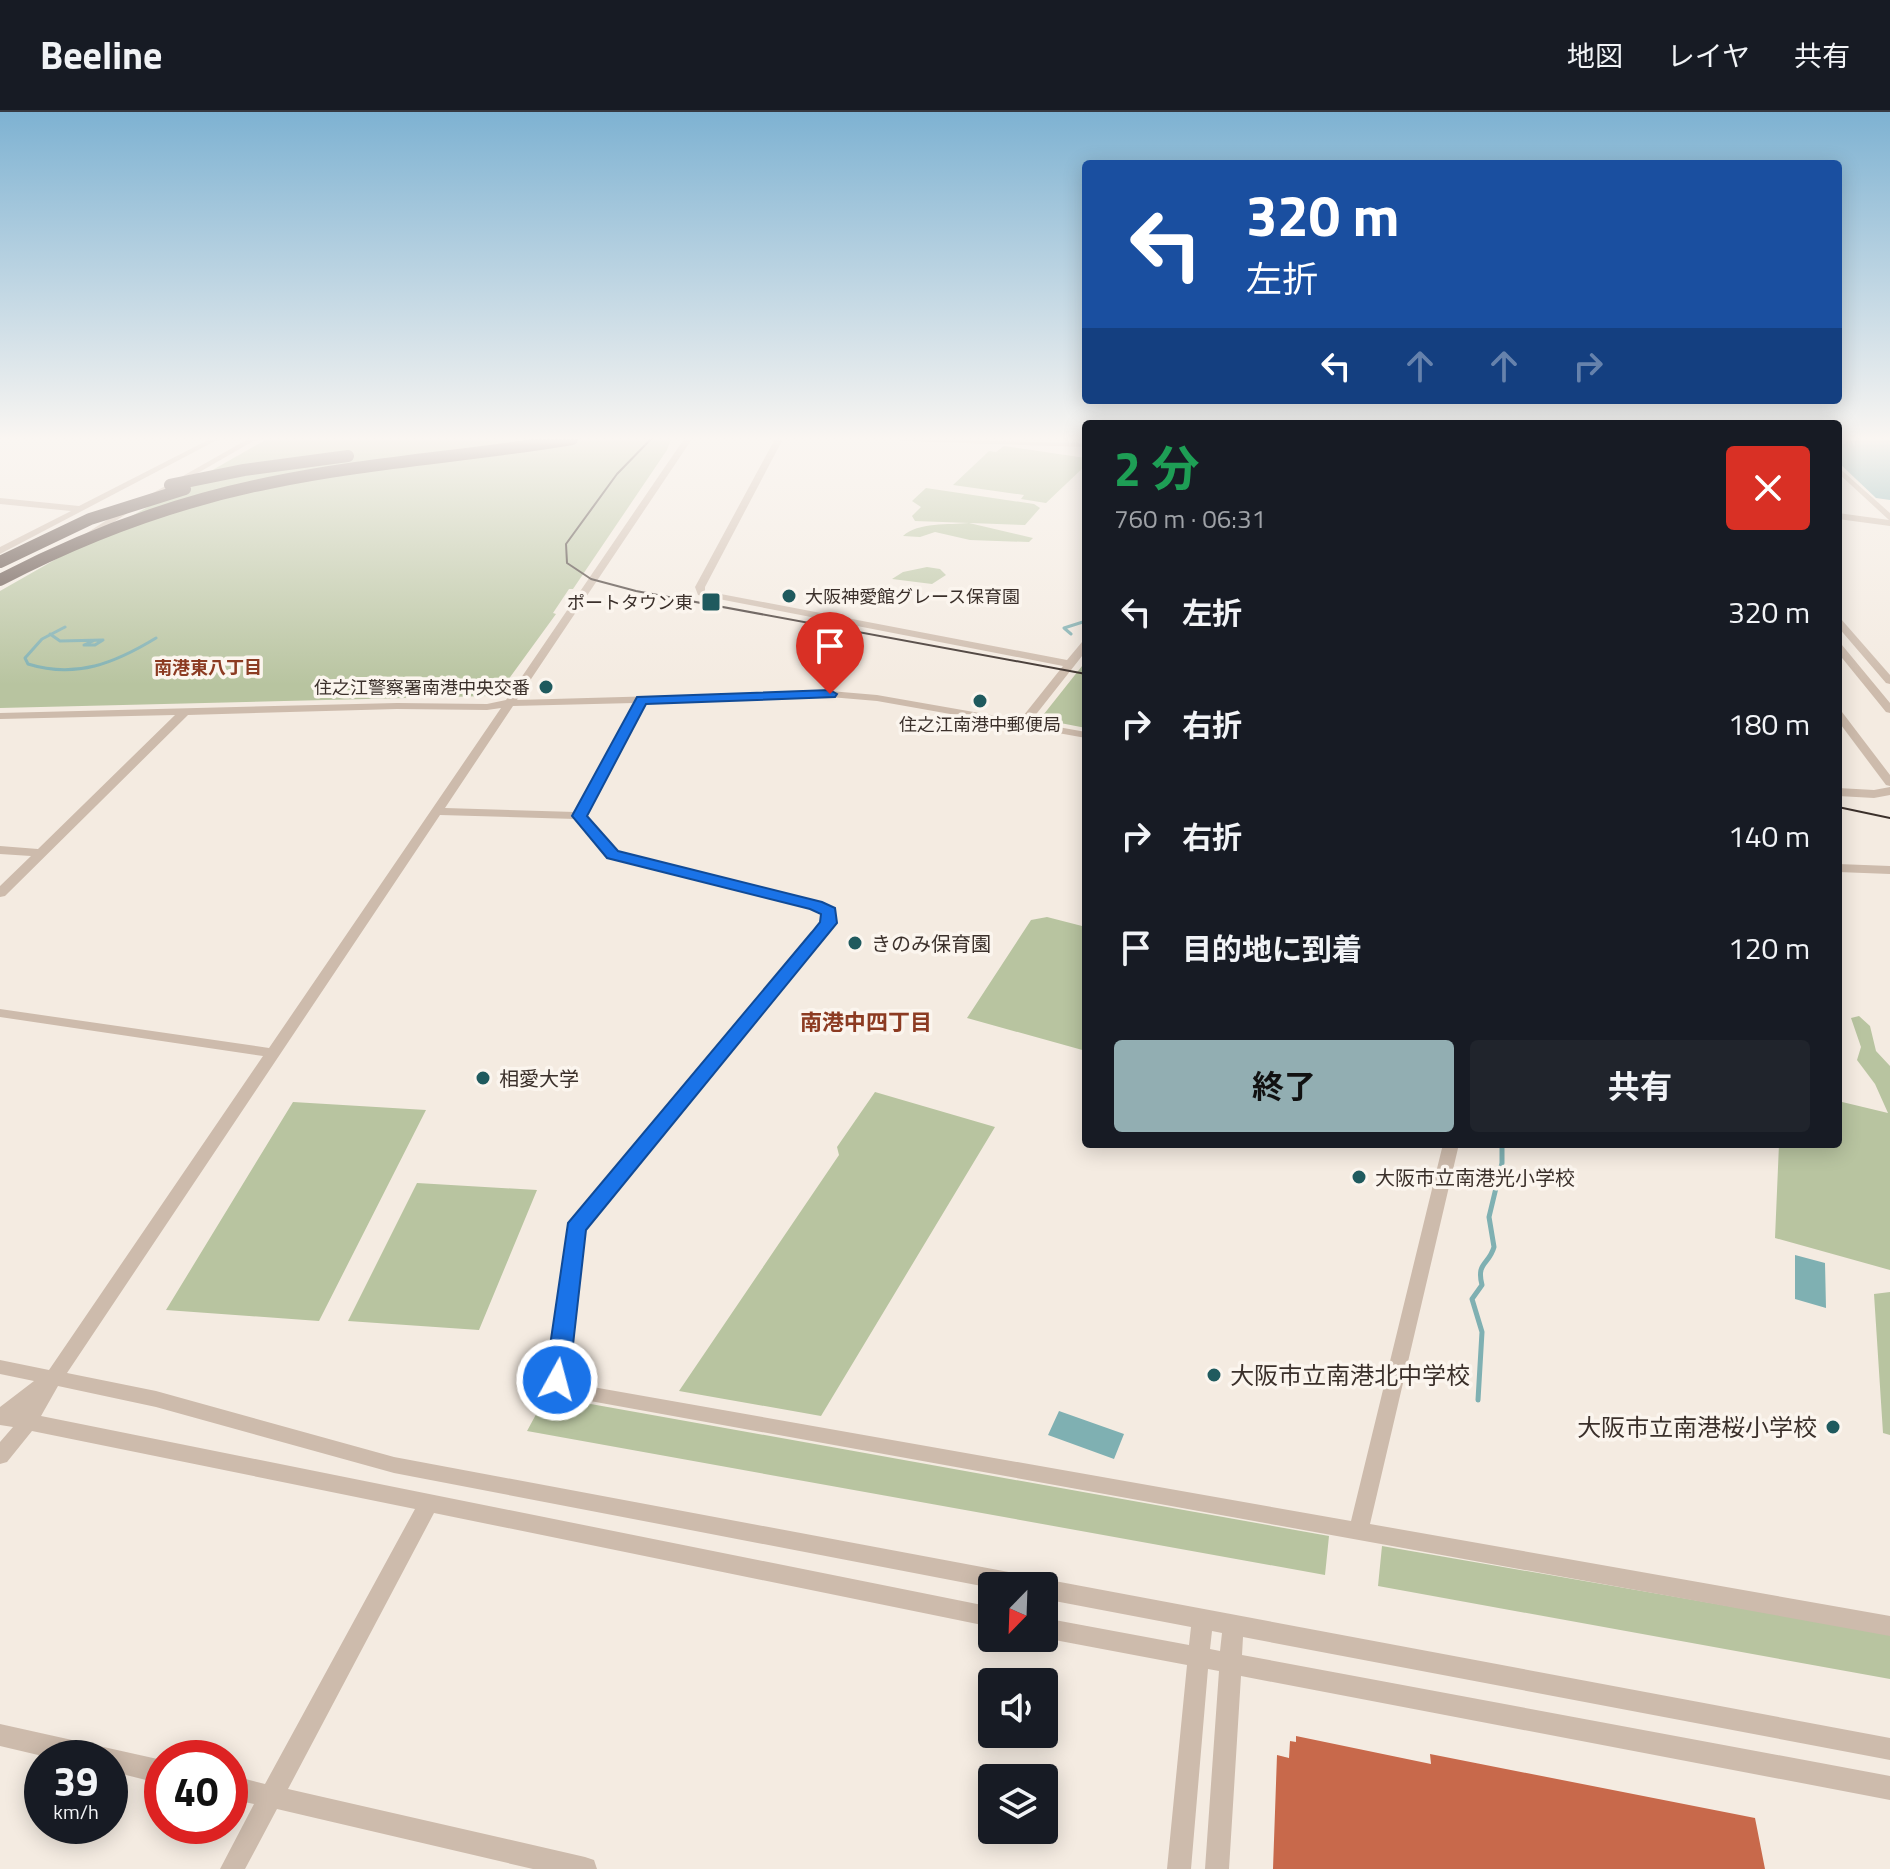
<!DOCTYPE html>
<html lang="ja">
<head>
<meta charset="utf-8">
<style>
	:root { --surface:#171b24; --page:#20242c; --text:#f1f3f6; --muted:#9ea1a6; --line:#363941; --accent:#92aeb2 }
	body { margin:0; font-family:"Titillium Web","Noto Sans JP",sans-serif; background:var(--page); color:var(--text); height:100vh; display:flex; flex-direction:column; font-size:30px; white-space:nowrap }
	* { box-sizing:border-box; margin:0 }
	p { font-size:26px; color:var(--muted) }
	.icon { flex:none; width:44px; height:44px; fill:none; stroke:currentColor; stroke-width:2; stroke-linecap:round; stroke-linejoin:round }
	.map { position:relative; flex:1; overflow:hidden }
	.drawer { position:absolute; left:1082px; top:308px; width:760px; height:728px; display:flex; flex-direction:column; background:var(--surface); border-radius:8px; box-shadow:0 4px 20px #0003 }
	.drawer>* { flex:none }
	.guide { position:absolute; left:1082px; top:48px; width:760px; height:244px; border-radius:8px; box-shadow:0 4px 20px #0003; background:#1a4fa0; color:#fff; overflow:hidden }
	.needle { width:52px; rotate:203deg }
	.tools { position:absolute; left:978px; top:1460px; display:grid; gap:16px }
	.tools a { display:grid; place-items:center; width:80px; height:80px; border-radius:8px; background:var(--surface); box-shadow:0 4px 20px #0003; font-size:40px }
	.speed { position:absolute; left:24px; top:1628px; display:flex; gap:16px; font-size:40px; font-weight:700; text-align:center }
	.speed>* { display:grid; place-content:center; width:104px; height:104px; border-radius:50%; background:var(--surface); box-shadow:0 4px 20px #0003; line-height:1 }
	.speed small { font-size:20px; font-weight:400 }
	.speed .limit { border:12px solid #d22; background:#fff; color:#111 }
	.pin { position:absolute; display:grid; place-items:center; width:68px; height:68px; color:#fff; margin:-82px -34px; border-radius:50% 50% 50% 0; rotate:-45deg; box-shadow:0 0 8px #0007 }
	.pin .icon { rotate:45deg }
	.me { position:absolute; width:88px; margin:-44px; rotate:7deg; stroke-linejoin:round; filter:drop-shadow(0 0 6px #0008) }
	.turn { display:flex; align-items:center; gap:28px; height:168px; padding:0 32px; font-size:36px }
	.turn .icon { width:104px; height:104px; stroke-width:2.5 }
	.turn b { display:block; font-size:56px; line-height:68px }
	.lanes { display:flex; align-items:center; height:76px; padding:0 32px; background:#0003; justify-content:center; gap:40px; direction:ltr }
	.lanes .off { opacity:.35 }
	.round { display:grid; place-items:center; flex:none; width:84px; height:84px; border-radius:8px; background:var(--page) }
	.overview { display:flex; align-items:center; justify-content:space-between; height:136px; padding:0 32px }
	h1 { font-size:48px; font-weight:700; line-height:60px; color:#1e9e55 }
	.action { display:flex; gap:16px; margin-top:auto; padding:16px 32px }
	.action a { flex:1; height:92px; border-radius:8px; background:var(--accent); color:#111; font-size:32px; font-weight:700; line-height:92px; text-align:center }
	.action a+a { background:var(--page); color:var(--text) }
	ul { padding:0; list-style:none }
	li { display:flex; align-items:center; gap:24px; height:112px; padding:0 32px }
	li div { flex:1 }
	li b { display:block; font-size:30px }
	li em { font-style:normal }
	header { display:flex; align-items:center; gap:48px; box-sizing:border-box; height:112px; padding:0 40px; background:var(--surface); border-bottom:2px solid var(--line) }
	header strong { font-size:38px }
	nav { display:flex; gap:44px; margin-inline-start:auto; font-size:28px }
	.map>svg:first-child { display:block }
	.green { fill:#b8c4a0 }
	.water { fill:#7fb0b2 }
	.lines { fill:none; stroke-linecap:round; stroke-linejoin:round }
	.stream-far1 { stroke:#7fb0b2; stroke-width:3 }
	.stream { stroke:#7fb0b2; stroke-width:5 }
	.building { fill:#c8694b }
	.minor { fill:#cdbbac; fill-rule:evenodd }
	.tram { stroke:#3b302b; stroke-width:2 }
	.highway-bridge { stroke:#5c4a42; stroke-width:12 }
	.route { fill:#1a73e8; stroke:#114b97; stroke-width:2 }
	.poi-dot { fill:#1f5a5e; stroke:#fbf5ee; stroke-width:3 }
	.labels { text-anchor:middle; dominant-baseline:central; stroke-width:7; stroke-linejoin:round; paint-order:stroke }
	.far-poi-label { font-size:18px; fill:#3b302b; stroke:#fbf5ee; text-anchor:end }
	.far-neighbourhood-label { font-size:18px; font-weight:bold; fill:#8c3b22; stroke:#fbf5ee }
	.poi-label { font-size:20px; fill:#3b302b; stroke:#fbf5ee; text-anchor:start }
	.neighbourhood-label { font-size:22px; font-weight:bold; fill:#8c3b22; stroke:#fbf5ee }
	.near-poi-label { font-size:24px; fill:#3b302b; stroke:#fbf5ee; text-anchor:start }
</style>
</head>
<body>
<header>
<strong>Beeline</strong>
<nav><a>地図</a><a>レイヤ</a><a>共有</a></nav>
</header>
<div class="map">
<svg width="1890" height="1757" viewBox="0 0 1890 1757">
	<rect width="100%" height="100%" fill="#f4ebe1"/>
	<path class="green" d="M267,327H671L667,338L573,477H569L553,501L556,502L500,579L488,584L0,596V479Z
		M1004,334L1086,346V353L1046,391L1021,387L1024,383L953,373L989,339L996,340Z
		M926,376L1034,392L1040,396L1025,413L915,409L912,404L921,395L912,389Z
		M969,411L1033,426L1029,430L970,428L935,420L920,425L903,424C918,410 949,413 969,411Z
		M927,455L940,457L946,463L932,472L892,467L903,460Z
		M1086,549V616L1050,609L1044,602Z
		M1047,805L1086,815V939L967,906L1031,808Z
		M1859,904L1870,914L1876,939L1890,954V1158L1775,1126L1779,1032H1838V989L1888,1001L1875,972L1857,948L1861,935L1851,906Z
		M875,980L995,1015L821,1304L679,1279L839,1043L837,1035Z
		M293,990L426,998L319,1209L166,1198Z
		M417,1071L537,1078L479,1218L348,1209Z
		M1890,1180V1323L1883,1321L1874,1182Z
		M546,1284L1329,1424L1325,1463L527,1319Z
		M1382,1434L1890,1522V1567L1378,1474Z"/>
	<path class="water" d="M1838,327H1890V388L1876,386L1838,350Z
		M1795,1143L1825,1151L1826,1196L1795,1187Z
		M1059,1299L1124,1322L1114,1347L1048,1323Z"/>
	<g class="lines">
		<path class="stream-far1" d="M65,515L42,527L25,546L28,552C76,567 115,551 156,526
			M50,522L60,529L103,528L95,533H84L93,529
			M1071,522L1064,516L1086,509"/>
		<path class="stream" d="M1478,1288L1482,1220L1472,1187L1482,1173C1476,1150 1489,1153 1494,1135L1489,1105L1502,1051V1032"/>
	</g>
	<path class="building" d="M1296,1624L1431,1652L1430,1642L1755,1706L1765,1757H1273L1277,1643L1289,1646L1290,1629L1296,1630Z"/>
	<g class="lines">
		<path class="minor" d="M210,327H219L0,442V435L71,399L0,392V386L79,394Z
			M248,327H257L151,388L144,386Z
			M684,327H692L517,588L830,579L877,583L1020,608L1063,554L698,483L695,475L775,327H783L705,475V479L1067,548L1082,530L1086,529V539L1030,610L1086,620V626L877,589L830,585L645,590L585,704L616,739L821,790L834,797L836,811L583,1118L566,1267L570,1271L1351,1409L1443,1032H1459L1370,1412L1890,1504V1524L557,1283L548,1268L567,1116L569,1112L822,810V802L811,796L608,745L576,707L440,703L67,1261L156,1279L394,1345L1030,1464L1038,1470L1044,1467L1890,1626V1648L1243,1525L1242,1543L1890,1664V1688L1241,1564L1229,1757H1205L1219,1559L1208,1557L1191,1757H1167L1187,1553L1044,1526V1506L1189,1533L1191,1515L1044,1487V1474H992V1476L394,1361L156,1295L58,1274L41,1304L992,1495V1515L434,1401L288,1677L585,1745L594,1748L597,1757H533L277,1697L245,1757H220L254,1692L230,1687V1663L265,1672L415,1397L32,1319L7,1350L0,1352V1330L13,1315L0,1313V1295L34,1269L0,1262V1248L49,1258L263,944L0,905V897L269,936L501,596L487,598L397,597L188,603L5,784L0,785V774L31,744L0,742V734L38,737L175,603L0,607V601L397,591L487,592L506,588ZM634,591L575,700L445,696L513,594ZM1212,1519L1222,1521L1220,1539L1210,1537Z
			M897,327L1086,331V335L901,329Z
			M1838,355L1890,401V414L1838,407V401L1889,408L1838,361Z
			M127,395L134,397L86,428L79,426Z
			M1838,506L1841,507L1890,563V572L1886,571L1838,515Z
			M1838,532L1842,533L1890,591V601L1886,600L1838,541Z
			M1838,599L1842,600L1890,663V674L1886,673L1838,609Z
			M1890,675V683L1874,686L1838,684V676L1874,678Z
			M1838,752L1890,754V762L1838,760Z
			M0,1612L162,1648V1672L110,1659V1646H51L0,1634Z"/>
		<path class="tram" d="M651,327L617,362L566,432L567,451L591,467L636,479L1086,562
			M1838,695L1890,706"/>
		<path class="highway-bridge" d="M170,373L244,358L348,344
			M0,450L90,407L185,377
			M0,468C86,423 175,390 269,371C369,350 472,344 572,327"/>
	</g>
	<linearGradient id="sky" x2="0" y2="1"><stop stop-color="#7eb2d2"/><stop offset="0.57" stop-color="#faf6f2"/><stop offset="1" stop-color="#faf6f2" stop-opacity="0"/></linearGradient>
	<rect width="1890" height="573" fill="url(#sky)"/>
	<path class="route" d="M830,578L837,582L835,585L646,592L587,704L618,739L822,790L835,796L837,811L586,1118L569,1268L565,1275L557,1278L548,1275L545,1268L568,1111L812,820L820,810L821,802L810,797L607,746L572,704L637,585Z"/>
	<g class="poi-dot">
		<circle cx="789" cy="484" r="8"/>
		<rect x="701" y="480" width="20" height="20" rx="4"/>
		<circle cx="546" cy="575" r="8"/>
		<circle cx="980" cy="589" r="8"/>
		<circle cx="855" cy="831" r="8"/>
		<circle cx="483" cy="966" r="8"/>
		<circle cx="1359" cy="1065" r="8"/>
		<circle cx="1214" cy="1263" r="8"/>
		<circle cx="1833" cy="1315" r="8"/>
	</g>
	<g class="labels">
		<g class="far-poi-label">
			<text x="805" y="484" text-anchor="start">大阪神愛館グレース保育園</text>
			<text x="693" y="490">ポートタウン東</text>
			<text x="530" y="575">住之江警察署南港中央交番</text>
			<text x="980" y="612" text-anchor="middle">住之江南港中郵便局</text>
		</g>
		<g class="far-neighbourhood-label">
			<text x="208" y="555">南港東八丁目</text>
		</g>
		<g class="poi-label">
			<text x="871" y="831">きのみ保育園</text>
			<text x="499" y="966">相愛大学</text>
			<text x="1375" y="1065">大阪市立南港光小学校</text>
		</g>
		<g class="neighbourhood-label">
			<text x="866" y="910">南港中四丁目</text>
		</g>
		<g class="near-poi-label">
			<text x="1230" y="1263">大阪市立南港北中学校</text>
			<text x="1817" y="1315" text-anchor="end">大阪市立南港桜小学校</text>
		</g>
	</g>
</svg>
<div class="tools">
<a><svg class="needle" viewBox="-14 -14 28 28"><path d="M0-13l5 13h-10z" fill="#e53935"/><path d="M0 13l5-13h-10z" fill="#9ea1a6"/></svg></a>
<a><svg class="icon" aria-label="sound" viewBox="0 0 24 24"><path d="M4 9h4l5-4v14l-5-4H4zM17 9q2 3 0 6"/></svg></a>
<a><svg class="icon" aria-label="layers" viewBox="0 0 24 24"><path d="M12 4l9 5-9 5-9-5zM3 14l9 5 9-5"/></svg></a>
</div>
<div class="speed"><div>39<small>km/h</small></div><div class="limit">40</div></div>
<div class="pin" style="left:830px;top:582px;background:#d93025"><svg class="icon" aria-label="arrive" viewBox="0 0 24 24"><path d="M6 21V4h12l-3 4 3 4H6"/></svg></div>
<svg class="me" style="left:557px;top:1268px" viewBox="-20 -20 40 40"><circle r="17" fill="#1a73e8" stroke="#fff" stroke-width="3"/><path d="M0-11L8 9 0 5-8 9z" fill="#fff"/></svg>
<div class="guide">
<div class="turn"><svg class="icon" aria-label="left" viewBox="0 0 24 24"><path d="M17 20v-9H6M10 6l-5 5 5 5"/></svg><div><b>320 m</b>左折</div></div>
<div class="lanes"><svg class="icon" aria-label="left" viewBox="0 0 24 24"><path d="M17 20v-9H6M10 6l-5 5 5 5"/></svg><svg class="icon off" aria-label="ahead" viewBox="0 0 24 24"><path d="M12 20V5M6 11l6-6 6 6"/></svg><svg class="icon off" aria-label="ahead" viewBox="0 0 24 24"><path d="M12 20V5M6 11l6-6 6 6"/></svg><svg class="icon off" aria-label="right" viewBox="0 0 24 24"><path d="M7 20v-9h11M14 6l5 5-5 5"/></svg></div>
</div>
<section class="drawer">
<div class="overview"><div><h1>2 分</h1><p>760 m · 06:31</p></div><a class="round" style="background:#d93025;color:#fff"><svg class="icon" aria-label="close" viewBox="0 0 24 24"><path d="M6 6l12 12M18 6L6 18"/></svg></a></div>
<ul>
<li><svg class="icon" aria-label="left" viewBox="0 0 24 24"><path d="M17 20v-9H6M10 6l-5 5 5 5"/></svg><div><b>左折</b></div><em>320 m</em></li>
<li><svg class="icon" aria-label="right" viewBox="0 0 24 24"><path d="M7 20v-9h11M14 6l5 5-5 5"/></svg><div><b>右折</b></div><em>180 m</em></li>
<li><svg class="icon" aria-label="right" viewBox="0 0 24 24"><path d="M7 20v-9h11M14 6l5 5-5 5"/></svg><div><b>右折</b></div><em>140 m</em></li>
<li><svg class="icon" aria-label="arrive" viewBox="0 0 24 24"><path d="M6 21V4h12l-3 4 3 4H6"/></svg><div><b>目的地に到着</b></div><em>120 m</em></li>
</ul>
<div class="action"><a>終了</a><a>共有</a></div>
</section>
</div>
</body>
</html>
